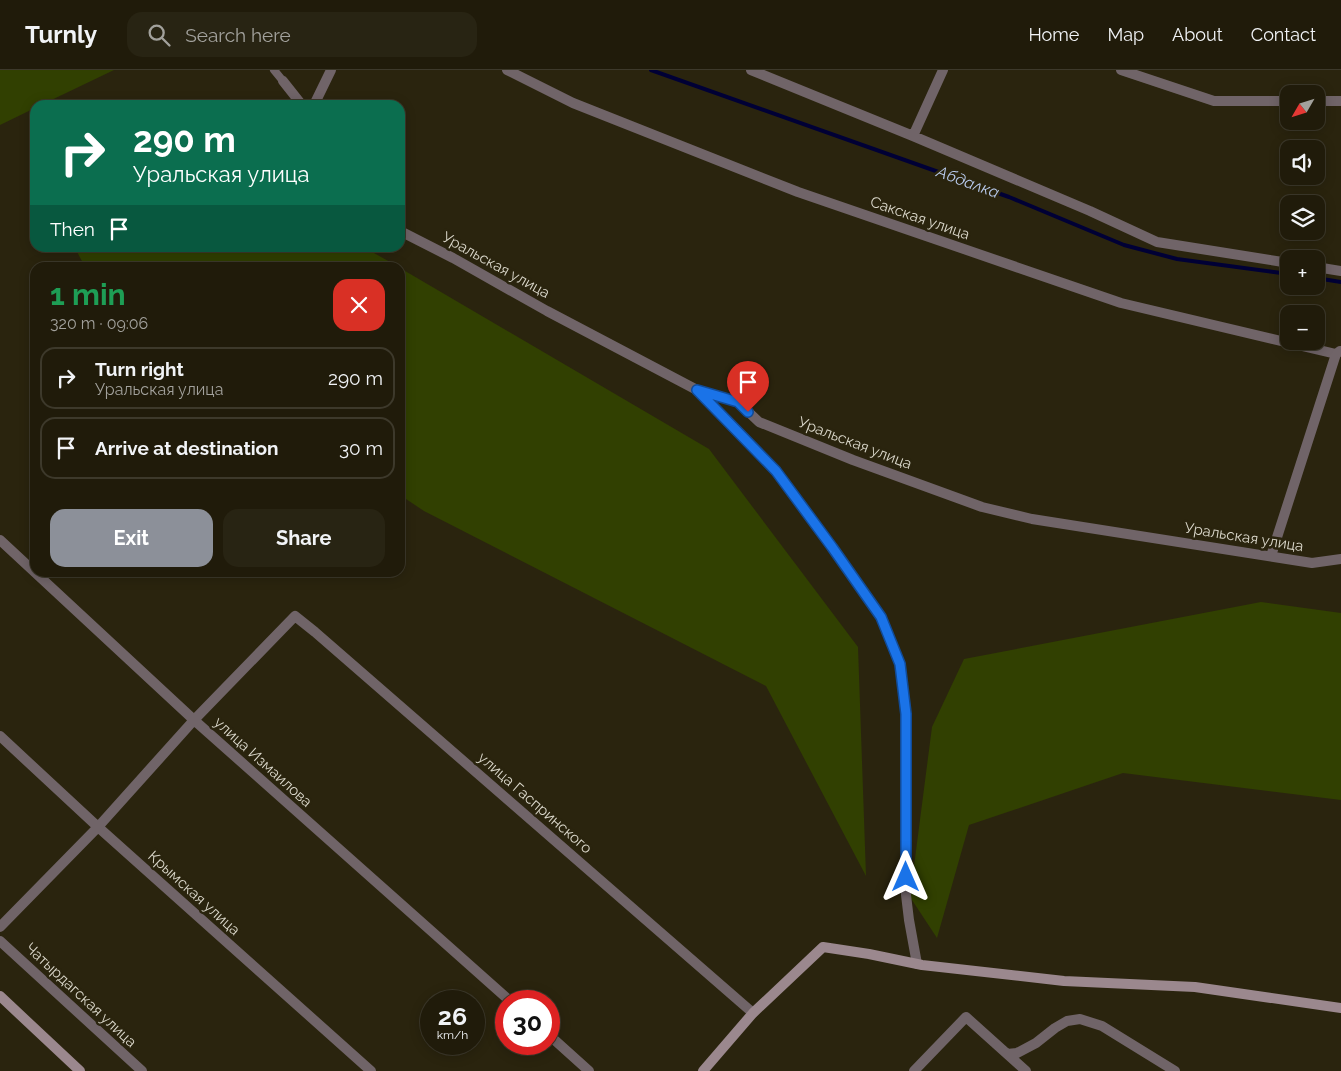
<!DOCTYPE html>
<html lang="en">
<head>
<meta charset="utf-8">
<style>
	:root { --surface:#201b0a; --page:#282413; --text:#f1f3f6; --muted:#a2a19c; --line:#3d392b; --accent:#8c9099 }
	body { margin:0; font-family:Raleway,sans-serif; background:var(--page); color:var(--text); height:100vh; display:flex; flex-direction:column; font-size:19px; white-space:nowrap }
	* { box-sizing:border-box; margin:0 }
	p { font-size:16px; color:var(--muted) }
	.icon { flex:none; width:28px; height:28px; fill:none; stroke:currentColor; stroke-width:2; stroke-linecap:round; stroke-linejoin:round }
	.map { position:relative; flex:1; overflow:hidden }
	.details { position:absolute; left:30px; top:192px; width:375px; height:315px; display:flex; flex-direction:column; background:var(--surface); border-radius:15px; box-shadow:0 2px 12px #0003,0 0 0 1px var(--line) }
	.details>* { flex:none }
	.top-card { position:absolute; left:30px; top:30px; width:375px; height:152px; border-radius:15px; box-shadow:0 2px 12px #0003,0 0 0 1px var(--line); background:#0b6e4f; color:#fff; overflow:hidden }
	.needle { width:32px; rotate:231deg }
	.tools { position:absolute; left:1280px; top:15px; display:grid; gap:10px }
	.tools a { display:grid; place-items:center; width:45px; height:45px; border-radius:10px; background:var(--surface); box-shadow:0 2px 12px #0003,0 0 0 1px var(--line); font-size:25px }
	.speed { position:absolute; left:420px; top:920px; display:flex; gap:10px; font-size:25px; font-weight:700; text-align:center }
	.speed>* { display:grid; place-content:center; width:65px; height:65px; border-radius:50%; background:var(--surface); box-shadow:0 2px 12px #0003,0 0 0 1px var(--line); line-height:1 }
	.speed small { font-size:12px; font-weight:400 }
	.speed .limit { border:8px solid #d22; background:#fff; color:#111 }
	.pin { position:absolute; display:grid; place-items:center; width:42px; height:42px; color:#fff; margin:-51px -21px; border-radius:50% 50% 50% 0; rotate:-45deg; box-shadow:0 0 5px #0007 }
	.pin .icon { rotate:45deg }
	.me { position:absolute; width:55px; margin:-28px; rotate:0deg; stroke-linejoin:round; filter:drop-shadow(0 0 4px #0008) }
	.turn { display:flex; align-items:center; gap:18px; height:105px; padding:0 20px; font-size:22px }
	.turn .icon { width:65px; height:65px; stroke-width:2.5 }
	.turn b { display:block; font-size:35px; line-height:42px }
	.then { display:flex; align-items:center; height:48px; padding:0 20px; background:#0003; gap:10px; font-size:19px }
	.round { display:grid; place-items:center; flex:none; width:52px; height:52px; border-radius:15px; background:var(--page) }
	.headline { display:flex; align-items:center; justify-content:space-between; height:85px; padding:0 20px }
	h1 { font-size:30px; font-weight:700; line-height:38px; color:#1e9e55 }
	.action { display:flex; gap:10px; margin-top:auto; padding:10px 20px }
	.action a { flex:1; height:58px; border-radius:15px; background:var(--accent); color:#fff; font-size:20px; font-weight:700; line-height:58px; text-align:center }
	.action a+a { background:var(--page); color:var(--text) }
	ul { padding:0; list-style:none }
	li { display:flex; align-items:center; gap:15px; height:62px; margin:0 10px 8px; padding:0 10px; border:2px solid var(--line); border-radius:15px }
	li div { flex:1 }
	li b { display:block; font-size:19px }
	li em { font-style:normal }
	header { display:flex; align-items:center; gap:30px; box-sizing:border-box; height:70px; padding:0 25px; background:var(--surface); border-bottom:1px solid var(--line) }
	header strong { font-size:24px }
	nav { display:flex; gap:28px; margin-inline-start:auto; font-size:18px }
	.search { width:350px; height:45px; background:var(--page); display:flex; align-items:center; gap:12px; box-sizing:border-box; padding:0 18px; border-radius:15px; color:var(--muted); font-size:19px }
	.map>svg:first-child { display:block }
	.green { fill:#314001 }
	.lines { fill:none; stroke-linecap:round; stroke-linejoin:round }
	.stream { stroke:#000035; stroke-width:4 }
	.service { stroke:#706468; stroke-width:8 }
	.minor { stroke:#706468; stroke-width:10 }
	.secondary { stroke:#9b888e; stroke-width:10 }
	.route-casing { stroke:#114b97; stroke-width:12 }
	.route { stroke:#1a73e8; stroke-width:9 }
	.labels { text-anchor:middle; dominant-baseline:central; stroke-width:5; stroke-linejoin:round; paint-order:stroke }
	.street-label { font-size:15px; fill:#dad7ca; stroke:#2a240e }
	.water-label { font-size:16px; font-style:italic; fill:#b9cbee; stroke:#2a240e }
</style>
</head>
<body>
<header>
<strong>Turnly</strong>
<div class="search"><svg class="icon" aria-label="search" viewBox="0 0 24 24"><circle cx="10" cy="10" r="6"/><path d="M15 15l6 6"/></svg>Search here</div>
<nav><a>Home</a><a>Map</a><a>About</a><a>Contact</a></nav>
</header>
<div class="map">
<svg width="1341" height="1001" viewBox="0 0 1341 1001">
	<rect width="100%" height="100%" fill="#2a240e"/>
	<path class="green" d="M0,0H114L41,35H35V38L0,55Z
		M75,178H365L399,197H85Z
		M400,198L709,379L858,577L866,806L766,616L424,441L400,425Z
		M1261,532L1341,543V730L1123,703L969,755L937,868L910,827L932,657L964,589Z"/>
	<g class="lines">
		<path class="stream" d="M651,0L1009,127L1124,175L1177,189L1289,204
			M1316,208L1341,212"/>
		<path class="service" d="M274,0L283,11"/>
		<path class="minor" d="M507,0L573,33L798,122L1121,233L1336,284
			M751,0L913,66L1090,141L1157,172L1289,193
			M1121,0L1214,31H1289
			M283,11L302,35
			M1316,31H1341
			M314,35L331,0
			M913,66L943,0
			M400,161L453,188L547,241L697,320L738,332L759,352L853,390L982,437L1032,449L1312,493L1341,489
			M1316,197L1341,201
			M698,320L776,401L832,477L881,547L900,594L906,644V825L909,850L917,894
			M0,470L194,650L510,931
			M1271,486L1336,284L1340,281
			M0,666L98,757L371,1001
			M0,857L98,757L194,650L295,546L315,562L753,943
			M0,871L142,1001
			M549,965L589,1001
			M1007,984L1017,983L1036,973L1055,958L1067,951L1080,949L1102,956L1175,1001
			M914,1001L966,947L1026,1001"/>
		<path class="secondary" d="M0,926L80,1001
			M703,1001L753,943L823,877L869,884L922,895L1064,911L1195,917L1341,938"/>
	</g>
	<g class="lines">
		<g class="route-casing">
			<path id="route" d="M748,342L738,332L697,320L776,401L832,477L881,547L900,594L906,644V807"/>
		</g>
		<use href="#route" class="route"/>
	</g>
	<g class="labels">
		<g class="street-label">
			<text transform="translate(920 148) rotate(19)">Сакская улица</text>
			<text transform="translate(496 195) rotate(29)">Уральская улица</text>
			<text transform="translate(855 373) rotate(21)">Уральская улица</text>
			<text transform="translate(1244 467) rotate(9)">Уральская улица</text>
			<text transform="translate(263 692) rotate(42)">улица Измаилова</text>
			<text transform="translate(535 733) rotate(41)">улица Гаспринского</text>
			<text transform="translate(194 823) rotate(42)">Крымская улица</text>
			<text transform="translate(81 925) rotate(43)">Чатырдагская улица</text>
		</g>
		<g class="water-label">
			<text transform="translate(968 112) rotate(20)">Абдалка</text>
		</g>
	</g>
</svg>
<div class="tools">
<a><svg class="needle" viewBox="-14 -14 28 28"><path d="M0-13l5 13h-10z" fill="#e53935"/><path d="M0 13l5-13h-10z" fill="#a2a19c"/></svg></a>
<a><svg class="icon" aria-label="sound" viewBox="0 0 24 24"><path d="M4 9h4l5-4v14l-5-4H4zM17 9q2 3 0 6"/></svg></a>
<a><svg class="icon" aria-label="layers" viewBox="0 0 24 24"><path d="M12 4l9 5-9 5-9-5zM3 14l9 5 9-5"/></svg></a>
<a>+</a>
<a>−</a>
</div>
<div class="speed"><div>26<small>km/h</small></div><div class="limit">30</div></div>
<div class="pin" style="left:748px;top:342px;background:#d93025"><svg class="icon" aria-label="arrive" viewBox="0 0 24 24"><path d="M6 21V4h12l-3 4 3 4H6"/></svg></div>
<svg class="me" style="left:906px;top:807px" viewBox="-20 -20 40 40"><path d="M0-17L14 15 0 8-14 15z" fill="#1a73e8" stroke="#fff" stroke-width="4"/></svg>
<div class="top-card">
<div class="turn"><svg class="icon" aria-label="right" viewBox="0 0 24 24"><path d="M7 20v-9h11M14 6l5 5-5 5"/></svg><div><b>290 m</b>Уральская улица</div></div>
<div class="then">Then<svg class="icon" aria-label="arrive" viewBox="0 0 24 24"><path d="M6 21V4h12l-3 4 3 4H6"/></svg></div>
</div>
<section class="details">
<div class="headline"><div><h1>1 min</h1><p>320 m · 09:06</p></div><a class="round" style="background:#d93025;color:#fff"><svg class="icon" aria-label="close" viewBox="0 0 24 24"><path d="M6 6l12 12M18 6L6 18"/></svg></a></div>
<ul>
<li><svg class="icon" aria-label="right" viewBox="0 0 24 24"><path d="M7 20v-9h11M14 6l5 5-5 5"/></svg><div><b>Turn right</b><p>Уральская улица</p></div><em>290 m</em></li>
<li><svg class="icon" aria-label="arrive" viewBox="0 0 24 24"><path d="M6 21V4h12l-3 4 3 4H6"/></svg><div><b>Arrive at destination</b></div><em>30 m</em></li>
</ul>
<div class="action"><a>Exit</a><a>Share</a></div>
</section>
</div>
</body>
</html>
